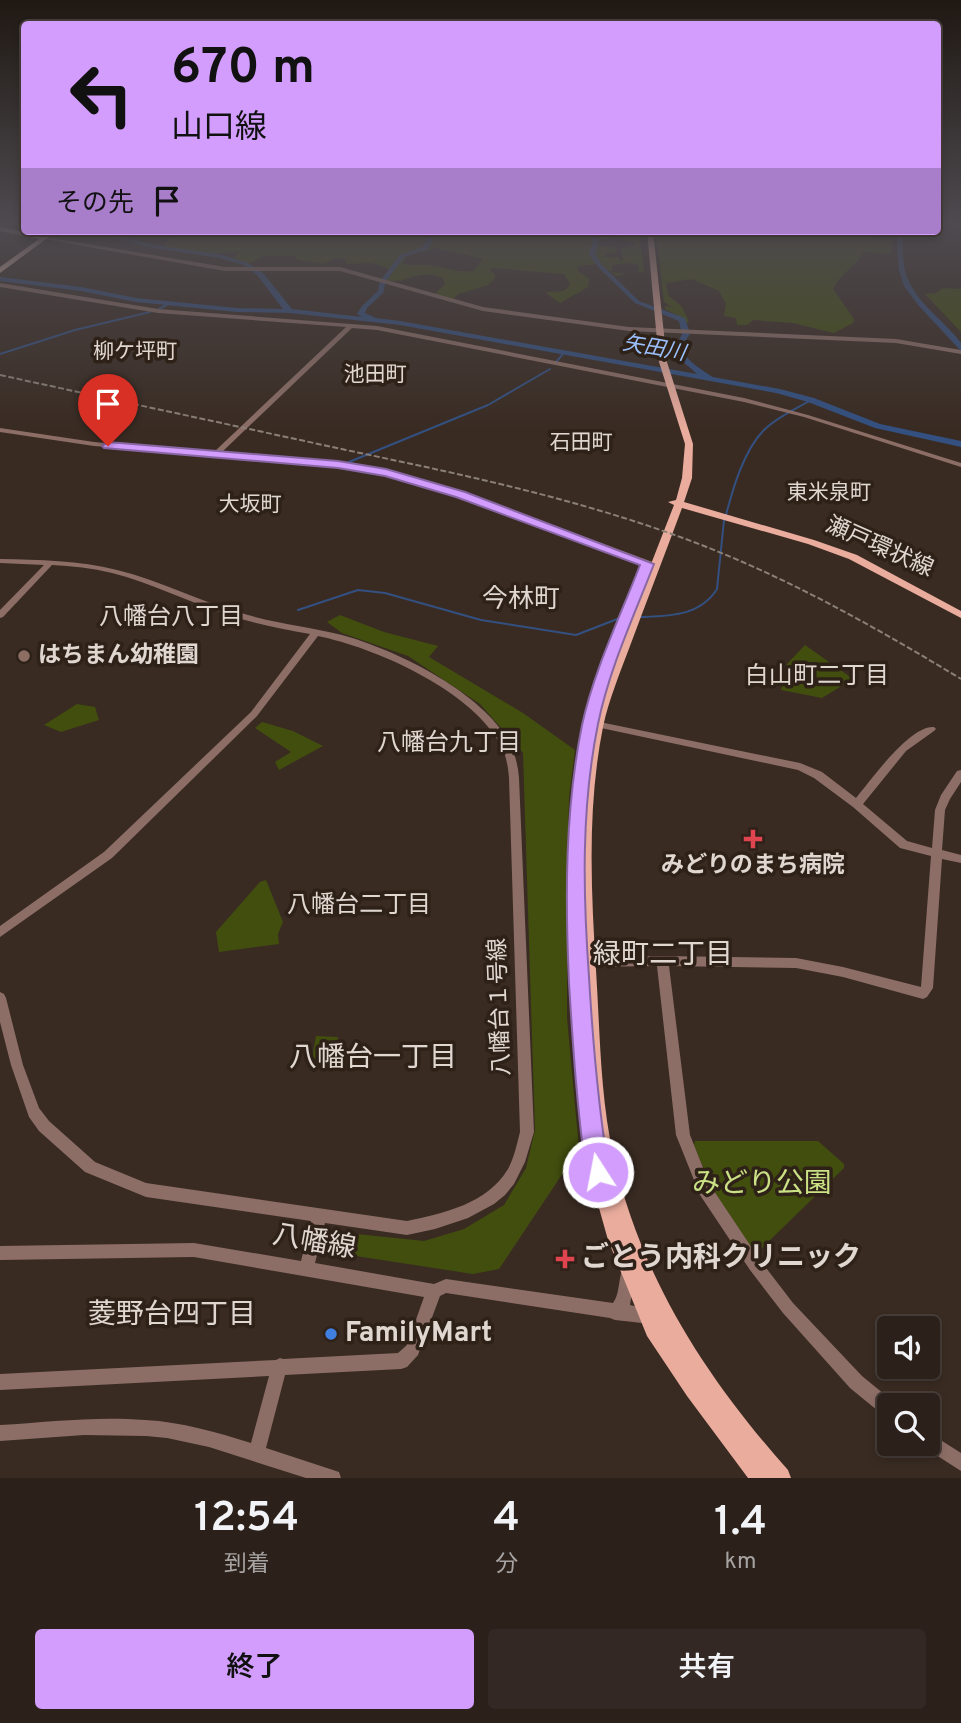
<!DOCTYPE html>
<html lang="ja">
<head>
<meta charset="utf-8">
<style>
	:root { --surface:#2b201a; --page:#332823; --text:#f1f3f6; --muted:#a6a3a2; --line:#473e39; --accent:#d29dfd }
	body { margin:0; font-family:Overpass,"Noto Sans JP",sans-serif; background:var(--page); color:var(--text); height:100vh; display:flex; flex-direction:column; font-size:26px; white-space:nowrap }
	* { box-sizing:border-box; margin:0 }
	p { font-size:23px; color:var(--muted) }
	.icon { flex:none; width:38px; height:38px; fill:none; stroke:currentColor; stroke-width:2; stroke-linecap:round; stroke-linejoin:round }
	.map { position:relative; height:1478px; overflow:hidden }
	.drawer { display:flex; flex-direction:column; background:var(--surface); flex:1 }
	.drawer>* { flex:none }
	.banner { position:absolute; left:21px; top:21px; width:920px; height:214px; border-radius:7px; box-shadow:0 4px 10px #0003,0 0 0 2px var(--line); background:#d29dfd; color:#111; overflow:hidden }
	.controls { position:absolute; left:877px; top:1316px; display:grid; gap:14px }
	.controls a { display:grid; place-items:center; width:63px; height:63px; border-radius:7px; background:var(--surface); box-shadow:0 4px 10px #0003,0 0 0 2px var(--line); font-size:35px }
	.pin { position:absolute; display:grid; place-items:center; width:60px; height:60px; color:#fff; margin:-72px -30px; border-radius:50% 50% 50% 0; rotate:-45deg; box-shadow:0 0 7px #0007 }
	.pin .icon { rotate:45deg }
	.me { position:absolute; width:77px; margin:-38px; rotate:349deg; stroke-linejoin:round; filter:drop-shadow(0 0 5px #0008) }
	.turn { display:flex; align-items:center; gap:24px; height:147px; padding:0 35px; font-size:32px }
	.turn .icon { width:91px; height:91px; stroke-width:2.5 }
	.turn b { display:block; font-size:49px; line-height:60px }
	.then { display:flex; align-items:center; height:66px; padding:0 35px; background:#0003; gap:14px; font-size:26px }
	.eta { display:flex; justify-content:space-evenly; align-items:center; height:119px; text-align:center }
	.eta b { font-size:42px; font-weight:600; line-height:49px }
	.primary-button { display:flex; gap:14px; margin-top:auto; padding:14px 35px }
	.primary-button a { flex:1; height:80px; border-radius:7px; background:var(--accent); color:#111; font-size:28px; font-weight:600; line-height:80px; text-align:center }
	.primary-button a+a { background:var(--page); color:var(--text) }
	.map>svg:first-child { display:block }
	.green { fill:#424e0e; fill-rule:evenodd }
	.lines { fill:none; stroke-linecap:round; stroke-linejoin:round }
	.stream { stroke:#335081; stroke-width:2 }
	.river { fill:#335081; fill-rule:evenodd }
	.minor { fill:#8c6e66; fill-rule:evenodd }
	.major { fill:#e9ac9d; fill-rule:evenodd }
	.highway { fill:#facec2; fill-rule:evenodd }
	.rail { stroke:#8b8078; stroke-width:2; stroke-dasharray:6 2.5; stroke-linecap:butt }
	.route { fill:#d29dfd; stroke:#8866a4; stroke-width:2 }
	.education-dot { fill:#8d6e63; stroke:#2e2118; stroke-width:2.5 }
	.health-dot { fill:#e0444e; stroke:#2e2118; stroke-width:2.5 }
	.shop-dot { fill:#3f7fe0; stroke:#2e2118; stroke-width:2.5 }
	.labels { text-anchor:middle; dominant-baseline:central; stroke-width:7; stroke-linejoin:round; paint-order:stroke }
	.far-water-label { font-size:21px; font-style:italic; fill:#9bc0fc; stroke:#2e2118 }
	.far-quarter-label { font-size:21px; fill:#e0d7d1; stroke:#2e2118 }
	.street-label { font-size:23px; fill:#e0d7d1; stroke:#2e2118 }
	.poi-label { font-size:23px; font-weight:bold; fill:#e0d7d1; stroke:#2e2118; text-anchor:start }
	.neighbourhood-label { font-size:24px; fill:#e0d7d1; stroke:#2e2118 }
	.quarter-label { font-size:26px; fill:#e0d7d1; stroke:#2e2118 }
	.near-neighbourhood-label { font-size:28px; fill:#e0d7d1; stroke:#2e2118 }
	.near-park-label { font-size:28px; fill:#cbe185; stroke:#2e2118 }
	.near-street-label { font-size:28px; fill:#e0d7d1; stroke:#2e2118 }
	.near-poi-label { font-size:28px; font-weight:bold; fill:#e0d7d1; stroke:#2e2118; text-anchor:start }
</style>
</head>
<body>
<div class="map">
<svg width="961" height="1478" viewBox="0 0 961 1478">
	<rect width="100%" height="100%" fill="#392b22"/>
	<path class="green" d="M167,231H414C424,237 447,239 457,231H598L600,234L610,235L612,239H600L598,246L615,247L617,253H606L604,257H619L620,261L623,260L621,248L635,247L634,243L624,240L629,231H639L644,272H639V266L631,263L613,265L611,272L626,274L616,276L600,264L578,266V271L589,279L588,287L560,303L547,294V292C557,291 567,294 570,283L564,274L494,268L489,270L495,274V278L488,285L458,294L452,300L434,295L445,284L443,278C428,272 418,274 403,280C397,282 387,280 380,280L393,270L372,263L346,264L345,259L336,258L324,264L297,260L295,256H264L248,264L230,261L240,251L206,255L168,248L164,246L172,237L161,233ZM439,248L483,259L473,271C456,273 445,267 429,265C419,264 415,267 402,263L408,255Z
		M656,231H870L868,233L875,240L892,237L891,254L864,252C855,268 842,271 833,289L854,319L853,323L834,333L793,323L753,320L747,325H737L736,318L724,316L726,304L719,291L692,279L666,283L668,295L682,307L689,322L686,323L681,317L665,309V306L673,307L664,302Z
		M943,288L961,289V332L925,294L936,293Z
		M340,615L384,632L438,646L429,657L523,713L575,750L569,797L567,875V1018L579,1149L499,1269L473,1274L343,1254L337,1246L340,1236L347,1233L424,1241L464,1229L504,1205L526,1168L535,1130L523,753L480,704L408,656L342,633L327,622Z
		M805,645L853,679L822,698L781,690L787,664Z
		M77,704L95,707L99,720L61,732L44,725Z
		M262,722L293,731L323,746L279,770L275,762L291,752L255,728Z
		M266,880L283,922L278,934L279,944L219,952L216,932L260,882Z
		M316,1036L338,1037L333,1060L312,1058Z
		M695,1141H818L844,1164V1168L758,1252H754L712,1188L694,1145Z"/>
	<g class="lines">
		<path class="stream" d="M159,309L170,303
			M0,354L75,330L150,312
			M557,361L563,354
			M349,462L488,405L550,369
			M726,515C733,488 744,450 764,430C777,417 796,409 811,400
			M298,610L358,590L385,593L481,620L576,635L620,618H632
			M641,617C670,616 700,616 717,589L724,520"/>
		<path class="river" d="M95,231H104L153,245L219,254L248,263L262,272L292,309L362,317L357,314L362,306L378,291L380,281L400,255L423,247L431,231H437L428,249L404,257L386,281L383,293L367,308L365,313L376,318L400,321L697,374C680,358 670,358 682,334L679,321L635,303L598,267L589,254L593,241L588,231H594L599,241L595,254L602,265L639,301L685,318L690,334C687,338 683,345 683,350C684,359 706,373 713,377L780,389L814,398L880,424L961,441V447L875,428L808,402L776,393L400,325L290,313L237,312L136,302L81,291L0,281V277L81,287L136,298L237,308L283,309L257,275L244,265L219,258L143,246Z
			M896,231H902C903,244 902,258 905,271C912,299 940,317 957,338L961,343V351L919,306L904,286L899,270Z"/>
		<path class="minor" d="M45,237L225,267H340L483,307L629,327L896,339L961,350V354L896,343L629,331L483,311L340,271H225L43,239Z
			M0,283L158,309L377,326L744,398L808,415L961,463V467L804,417L744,402L377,330L352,328L222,452L338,462L388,471L463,492L658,564L659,566L655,568L457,496L385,474L338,466L94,446L0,432V428L94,442L214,452L346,327L158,313L0,287Z
			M0,559C39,560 79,560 117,570C162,581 203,603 248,615C279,624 311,627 342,635C396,650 476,689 507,738C514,750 518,764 519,778L534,1132L525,1162L514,1184L505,1195L494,1204L468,1218L435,1229L407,1235L325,1223L315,1263L434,1284L446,1279L613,1303C620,1294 618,1279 623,1268L628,1266L633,1268L635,1273L630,1305L656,1311L659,1316L656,1321L651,1324L615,1320L610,1318L446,1293L440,1296L418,1355L407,1367L401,1369L285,1375L266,1448L333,1470L339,1472L341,1478H306L209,1447L167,1438L146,1436L84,1435L0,1441V1425C48,1422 97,1416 145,1420C182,1422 216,1432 251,1443L269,1376L0,1390V1374L276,1360L280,1358L283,1359L398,1353L407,1345L424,1297L194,1257L0,1260V1246L194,1243L301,1261L311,1221L146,1197L85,1172L39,1131L29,1117L11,1065L0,1022V992L4,994L6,998L23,1065L39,1108L49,1121L95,1162L146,1183L407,1221C444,1213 487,1204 508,1169C514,1158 517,1144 520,1132L509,778C508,766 506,753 499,742C468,689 376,648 318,636L257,716L112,858L0,937V926L104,852L251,712L310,634C281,629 252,623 225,614C187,601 151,583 112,573C92,568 72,566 52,565L3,617L0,618V610L44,565L0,563Z
			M590,720L800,763L822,772L856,798C871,780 910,725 934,727L936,729L934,731L906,751L863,804L907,841L932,848L935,810L941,795L957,771L961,770V782L950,799L945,810L942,850L961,855V863L942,859L933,988L927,997L923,999L843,977L796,968L669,966L690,1135L710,1185L760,1260L793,1303L862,1376L895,1403V1405H889V1417L883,1415L850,1388L783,1313L750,1270L700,1195L676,1135L657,966L582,967L578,966L576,962L578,958L582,957L662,956L796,958L843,967L921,987L931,856L900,848L853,807L814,778L798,770L587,725L585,723Z
			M928,1432L961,1453V1471L922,1446L921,1444H928Z"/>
		<path class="major" d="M647,231H653L667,362L693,444L692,478L684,502L814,540L857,555L961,611V618L849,559L808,544L682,508C665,554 647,600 630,646C620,673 609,699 603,727C587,807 591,889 596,970C600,1031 600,1094 613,1154C640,1276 706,1378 788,1470L791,1478H748L687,1396L647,1336L608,1240L583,1151L578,1094L568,871L570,867L578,866L581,790L593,717L607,677L674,505L668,502L676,500L682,478L685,444L659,362Z"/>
		<path class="highway" d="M0,227L43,236L50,231H57L0,273V267L39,239L0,231Z"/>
		<path class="rail" d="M0,375C115,400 231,425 346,450C460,474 574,498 683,538C781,574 872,625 961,679"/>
	</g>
	<linearGradient id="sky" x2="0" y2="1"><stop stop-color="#1f1813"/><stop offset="0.52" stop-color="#4e4a4f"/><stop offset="1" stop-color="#4e4a4f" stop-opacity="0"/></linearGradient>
	<rect width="961" height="430" fill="url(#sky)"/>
	<path class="route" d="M108,442L338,461L386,469L465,492L654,564C634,616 609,669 598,724C581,808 583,893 589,977C593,1045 598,1106 609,1172L606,1181L598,1184L590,1181L586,1172C577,1108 573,1048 569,983C565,896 565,810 582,725C594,670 620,617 640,565L456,497L385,476L338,468L104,448L102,446Z"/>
	<circle class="education-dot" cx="24" cy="656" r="7"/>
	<g class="health-dot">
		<path d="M749.5 828.5h7v7h7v7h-7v7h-7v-7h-7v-7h7z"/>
		<path d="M561.5 1248.5h7v7h7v7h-7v7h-7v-7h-7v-7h7z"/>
	</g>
	<circle class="shop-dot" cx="331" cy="1334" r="7"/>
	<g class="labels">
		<g class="far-water-label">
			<text transform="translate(654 349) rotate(10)">矢田川</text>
		</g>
		<g class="far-quarter-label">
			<text x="135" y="352">柳ケ坪町</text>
			<text x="375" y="375">池田町</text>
			<text x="581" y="443">石田町</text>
			<text x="829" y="493">東米泉町</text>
			<text x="250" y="505">大坂町</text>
		</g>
		<g class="street-label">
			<text transform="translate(879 548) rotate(24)">瀬戸環状線</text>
			<text transform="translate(501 1007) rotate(-92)">八幡台１号線</text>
		</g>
		<g class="poi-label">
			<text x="38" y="656">はちまん幼稚園</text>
			<text x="753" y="866" text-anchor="middle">みどりのまち病院</text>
		</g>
		<g class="neighbourhood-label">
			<text x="171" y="618">八幡台八丁目</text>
			<text x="817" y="677">白山町二丁目</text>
			<text x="449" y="744">八幡台九丁目</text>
			<text x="359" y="906">八幡台二丁目</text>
		</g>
		<g class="quarter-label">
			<text x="521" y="600">今林町</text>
		</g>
		<g class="near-neighbourhood-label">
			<text x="663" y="956">緑町二丁目</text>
			<text x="373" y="1059">八幡台一丁目</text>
			<text x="172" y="1316">菱野台四丁目</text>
		</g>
		<g class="near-park-label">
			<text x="762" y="1185">みどり公園</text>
		</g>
		<g class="near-street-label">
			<text transform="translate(314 1243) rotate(10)">八幡線</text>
		</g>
		<g class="near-poi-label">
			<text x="581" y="1259">ごとう内科クリニック</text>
			<text x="345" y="1334">FamilyMart</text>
		</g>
	</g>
</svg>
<div class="controls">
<a><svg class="icon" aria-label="sound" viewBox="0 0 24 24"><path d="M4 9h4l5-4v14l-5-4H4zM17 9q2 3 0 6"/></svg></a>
<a><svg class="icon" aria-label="search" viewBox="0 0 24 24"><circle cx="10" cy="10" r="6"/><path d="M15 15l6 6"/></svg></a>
</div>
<div class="pin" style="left:108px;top:446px;background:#d93025"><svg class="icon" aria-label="arrive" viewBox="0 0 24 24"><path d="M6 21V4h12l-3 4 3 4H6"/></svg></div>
<svg class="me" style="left:598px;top:1172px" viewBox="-20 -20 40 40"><circle r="17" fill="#d29dfd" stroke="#fff" stroke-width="3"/><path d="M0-11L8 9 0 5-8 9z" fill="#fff"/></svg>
<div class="banner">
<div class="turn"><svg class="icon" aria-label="left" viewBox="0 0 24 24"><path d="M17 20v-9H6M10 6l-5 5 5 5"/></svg><div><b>670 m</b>山口線</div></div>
<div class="then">その先<svg class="icon" aria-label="arrive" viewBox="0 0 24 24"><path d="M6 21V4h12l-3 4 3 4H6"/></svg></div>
</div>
</div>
<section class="drawer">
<div class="eta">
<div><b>12:54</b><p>到着</p></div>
<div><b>4</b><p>分</p></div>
<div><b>1.4</b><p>km</p></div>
</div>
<div class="primary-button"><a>終了</a><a>共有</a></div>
</section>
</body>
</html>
